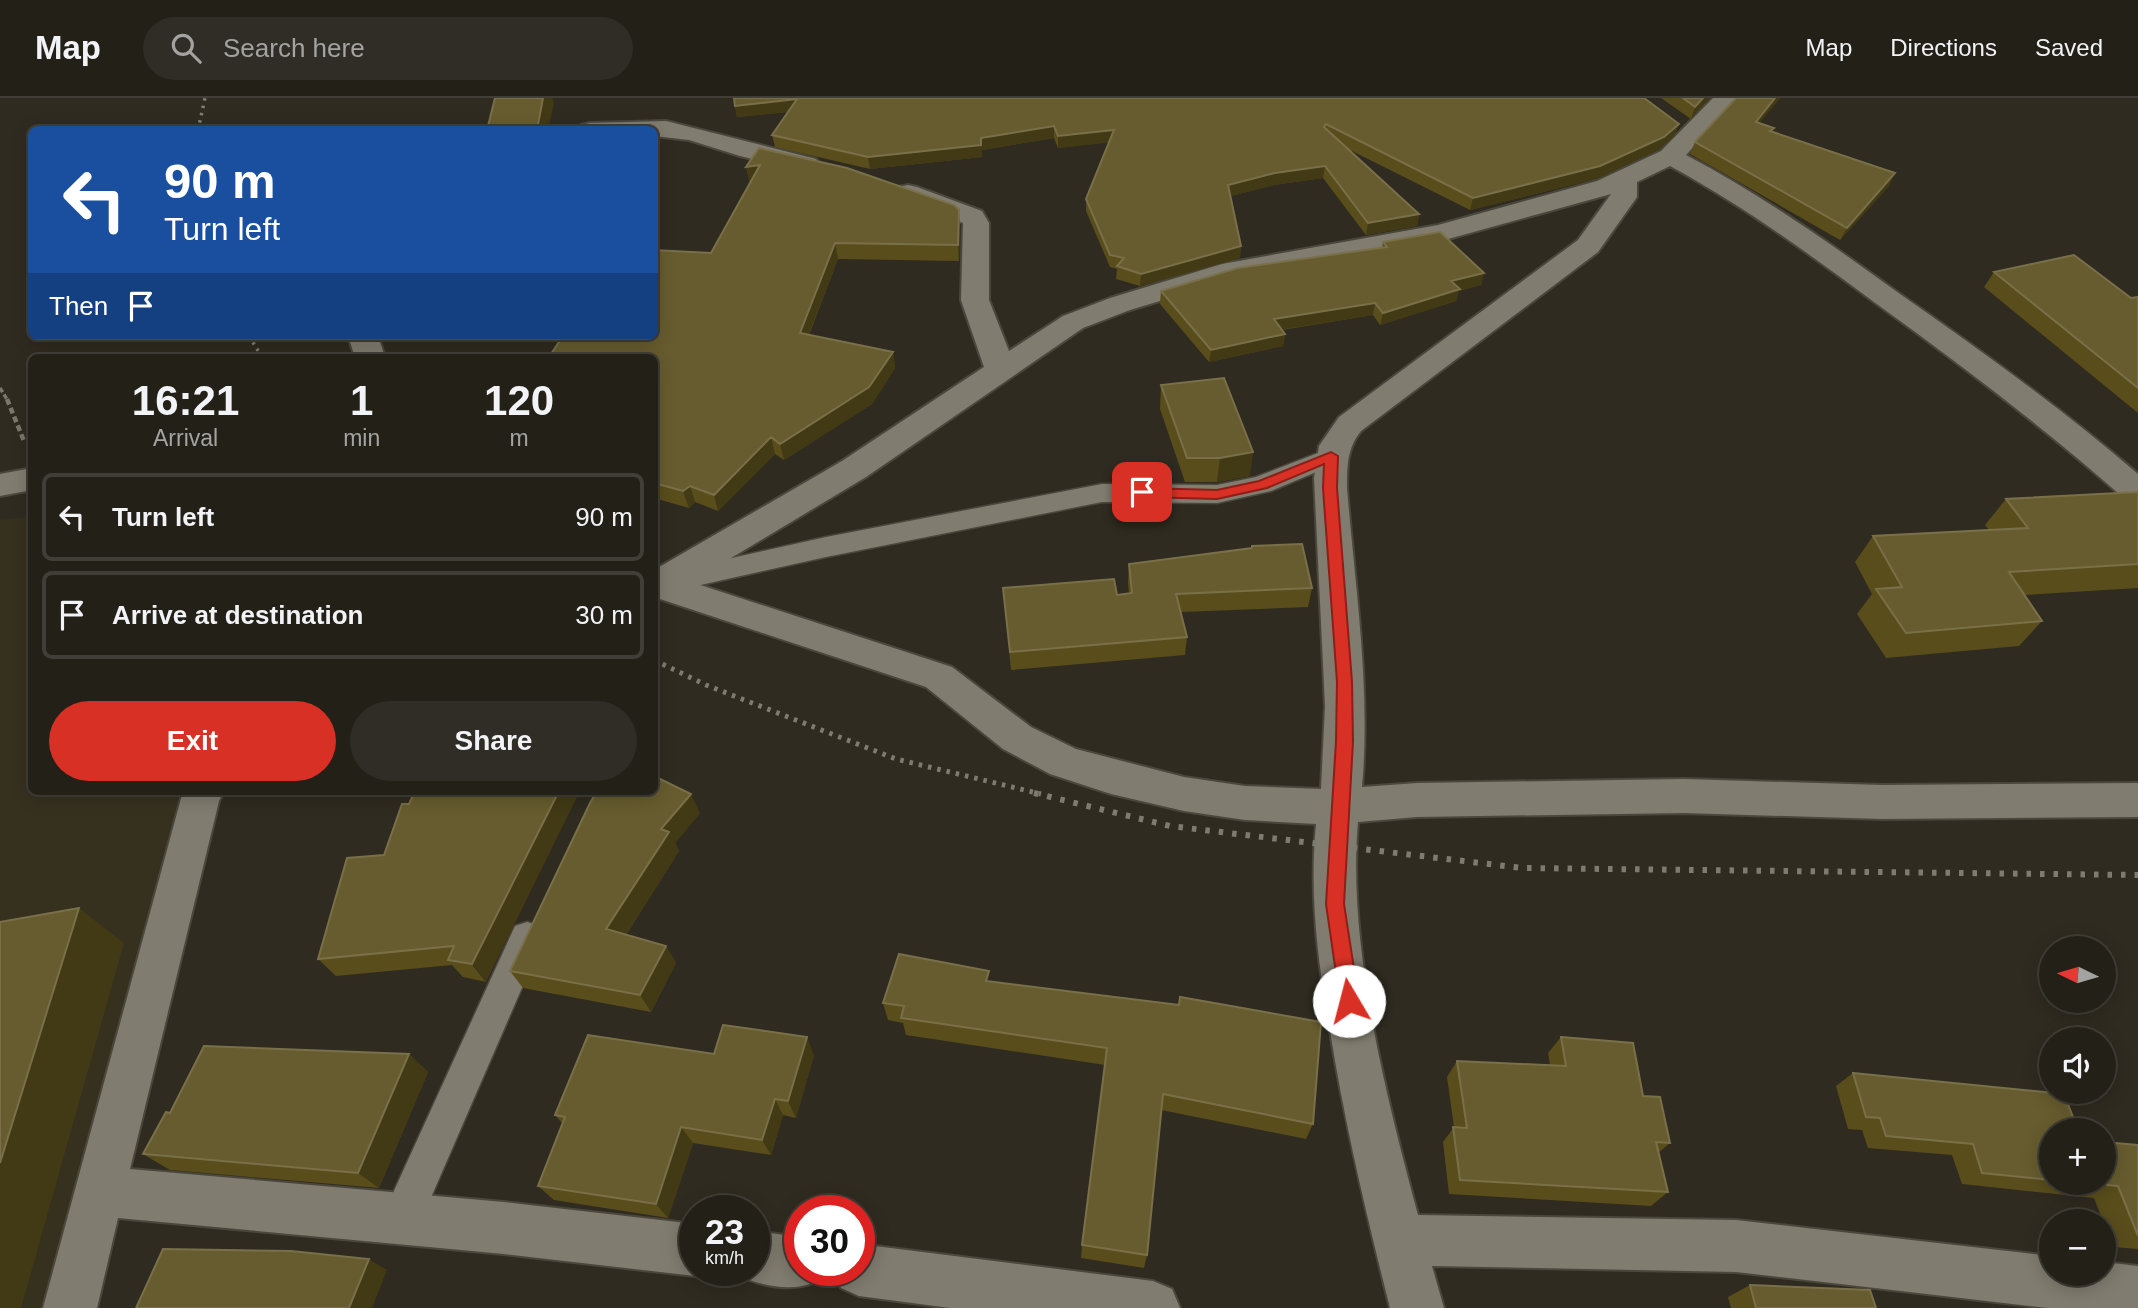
<!DOCTYPE html>
<html lang="en">
<head>
<meta charset="utf-8">
<style>
	:root { --surface:#232018; --page:#2f2d25; --text:#f1f3f6; --muted:#a3a3a2; --line:#403e37; --accent:#d93025 }
	body { margin:0; font-family:Arial,sans-serif; background:var(--page); color:var(--text); height:100vh; display:flex; flex-direction:column; font-size:26px; white-space:nowrap }
	* { box-sizing:border-box; margin:0 }
	p { font-size:23px; color:var(--muted) }
	.icon { flex:none; width:38px; height:38px; fill:none; stroke:currentColor; stroke-width:2; stroke-linecap:round; stroke-linejoin:round }
	.map { position:relative; flex:1; overflow:hidden }
	.drawer { position:absolute; left:28px; top:256px; width:630px; height:441px; display:flex; flex-direction:column; background:var(--surface); border-radius:10px; box-shadow:0 4px 18px #0003,0 0 0 2px var(--line) }
	.drawer>* { flex:none }
	.hud { position:absolute; left:28px; top:28px; width:630px; height:214px; border-radius:10px; box-shadow:0 4px 18px #0003,0 0 0 2px var(--line); background:#1a4fa0; color:#fff; overflow:hidden }
	.needle { width:46px; rotate:275deg }
	.controls { position:absolute; left:2039px; top:838px; display:grid; gap:14px }
	.controls a { display:grid; place-items:center; width:77px; height:77px; border-radius:50%; background:var(--surface); box-shadow:0 4px 18px #0003,0 0 0 2px var(--line); font-size:35px }
	.speed { position:absolute; left:679px; top:1097px; display:flex; gap:14px; font-size:35px; font-weight:700; text-align:center }
	.speed>* { display:grid; place-content:center; width:91px; height:91px; border-radius:50%; background:var(--surface); box-shadow:0 4px 18px #0003,0 0 0 2px var(--line); line-height:1 }
	.speed small { font-size:18px; font-weight:400 }
	.speed .limit { border:10px solid #d22; background:#fff; color:#111 }
	.pin { position:absolute; display:grid; place-items:center; width:60px; height:60px; color:#fff; margin:-30px; border-radius:14px; box-shadow:0 4px 10px #0006 }
	.me { position:absolute; width:77px; margin:-38px; rotate:352deg; stroke-linejoin:round; filter:drop-shadow(0 0 5px #0008) }
	.turn { display:flex; align-items:center; gap:24px; height:147px; padding:0 21px; font-size:32px }
	.turn .icon { width:91px; height:91px; stroke-width:2.5 }
	.turn b { display:block; font-size:49px; line-height:60px }
	.then { display:flex; align-items:center; height:66px; padding:0 21px; background:#0003; gap:14px; font-size:26px }
	.eta { display:flex; justify-content:space-evenly; align-items:center; height:119px; text-align:center }
	.eta b { font-size:42px; font-weight:600; line-height:49px }
	.primary-button { display:flex; gap:14px; margin-top:auto; padding:14px 21px }
	.primary-button a { flex:1; height:80px; border-radius:42px; background:var(--accent); color:#fff; font-size:28px; font-weight:600; line-height:80px; text-align:center }
	.primary-button a+a { background:var(--page); color:var(--text) }
	ul { padding:0; list-style:none }
	li { display:flex; align-items:center; gap:21px; height:88px; margin:0 14px 10px; padding:0 7px; border:4px solid var(--line); border-radius:10px }
	li div { flex:1 }
	li b { display:block; font-size:26px }
	li em { font-style:normal }
	header { display:flex; align-items:center; gap:42px; box-sizing:border-box; height:98px; padding:0 35px; background:var(--surface); border-bottom:2px solid var(--line) }
	header strong { font-size:33px }
	nav { display:flex; gap:38px; margin-inline-start:auto; font-size:24px }
	.search { width:490px; height:63px; background:var(--page); display:flex; align-items:center; gap:18px; box-sizing:border-box; padding:0 24px; border-radius:38px; color:var(--muted); font-size:26px }
	.map>svg:first-child { display:block }
	.built { fill:#36311f }
	.lines { fill:none; stroke-linecap:round; stroke-linejoin:round }
	.service-casing { stroke:#4a473d; stroke-width:3 }
	.minor-casing { stroke:#4a473d; stroke-width:4 }
	.path-far1 { stroke:#7a776d; stroke-width:3.5; stroke-dasharray:5 2.5; stroke-linecap:butt }
	.path { stroke:#7a776d; stroke-width:4.5; stroke-dasharray:6 3.5; stroke-linecap:butt }
	.service { fill:#807c6f; fill-rule:evenodd }
	.minor { fill:#807c6f; fill-rule:evenodd }
	.rail-far2 { stroke:#7e7b71; stroke-width:3.5; stroke-dasharray:2.5 5; stroke-linecap:butt }
	.rail-far1 { stroke:#7e7b71; stroke-width:5; stroke-dasharray:3.5 6; stroke-linecap:butt }
	.rail { stroke:#7e7b71; stroke-width:6; stroke-dasharray:4.5 9; stroke-linecap:butt }
	.wall { fill:#594d1c }
	.shaded-wall { fill:#423915 }
	.building { fill:#675c2f; stroke:#797049; stroke-width:2 }
	.route { fill:#d93025; stroke:#8d1f18; stroke-width:2 }
</style>
</head>
<body>
<header>
<strong>Map</strong>
<div class="search"><svg class="icon" aria-label="search" viewBox="0 0 24 24"><circle cx="10" cy="10" r="6"/><path d="M15 15l6 6"/></svg>Search here</div>
<nav><a>Map</a><a>Directions</a><a>Saved</a></nav>
</header>
<div class="map">
<svg width="2138" height="1210" viewBox="0 0 2138 1210">
	<rect width="100%" height="100%" fill="#2f2b20"/>
	<path class="built" d="M31,418L32,693H190L51,1210H0V422Z"/>
	<g class="lines">
		<g class="service-casing">
			<path id="service" d="M1331,350L1340,352L1344,358L1340,364L1271,393L1217,405L1102,404L826,459L665,495L654,491L655,478L665,475L826,439L1102,386L1217,387L1256,379Z
				M527,824L539,828L544,839L416,1134L402,1140L388,1134L382,1120L388,1106L515,828Z"/>
		</g>
		<g class="minor-casing">
			<path id="minor" d="M1713,0H1738L1686,57C1762,97 1831,146 1900,196C1982,253 2062,311 2138,376V405L2126,402C2046,331 1961,267 1874,204C1808,155 1742,107 1670,68L1637,84V99L1598,154L1361,333C1347,350 1347,369 1347,390C1355,489 1371,590 1362,689L1417,685L1684,681L1882,687L2138,685V719L1882,721L1684,715L1417,719L1358,724C1347,846 1386,998 1418,1117L1736,1122L2051,1158V1176H2104V1164L2138,1168V1210H2048L1736,1174L1432,1168L1444,1210H1390C1367,1119 1345,1027 1330,933C1318,864 1309,796 1316,726L1245,722L1184,713L1111,696L1050,676L1003,651L926,589L654,499V472L842,363L984,269L961,202L963,125L899,101L895,95L899,89L908,87L917,89L982,113L989,125V202L1009,253L1063,218L1110,200L1222,166L1438,127L1597,83L1661,53ZM1611,96L1578,142L1339,319L1319,348L1314,380L1325,608L1321,691L1245,688L1184,679L1076,651L1031,629L952,569L691,484L866,379L1083,230L1130,212L1236,180L1441,143Z
				M666,23L816,61L820,66L816,71L807,74L740,58L689,42L654,38V32H578L581,27L590,25Z
				M348,238H378L385,259H355Z
				M32,370V392L0,398V376Z
				M183,693H224L219,703L130,1071L504,1104L695,1126V1172H708L695,1178L504,1156L118,1120L97,1210H43Z
				M754,1133L800,1139V1172H823L818,1183C792,1195 762,1188 736,1177L734,1172H754Z
				M859,1146L1153,1183L1172,1191L1180,1210H950L859,1198L841,1190L833,1172H859Z"/>
		</g>
		<path class="path-far1" d="M0,290L8,303"/>
		<path class="path" d="M7,301L24,343"/>
		<use href="#service" class="service"/>
		<use href="#minor" class="minor"/>
		<path class="rail-far2" d="M198,32L205,0
			M249,238L262,259"/>
		<path class="rail-far1" d="M654,562L706,587L896,661L1041,696"/>
		<path class="rail" d="M1034,695L1170,728L1522,770L2138,777"/>
	</g>
	<path class="wall" d="M1661,0H1709L1691,21Z
		M1780,0L1759,25L1774,30L1772,34L1889,88L1840,142L1690,56L1695,44Z
		M735,8L1679,26L1674,38L1660,51L1596,81L1470,112L1346,50L1419,116L1417,128L1366,137L1323,80L1274,87L1231,98L1241,148L1240,160L1140,188L1116,181L1117,171L1110,169L1086,113V101L1109,44L1058,50L1054,40L982,52V59L870,71L775,49L772,37L788,14L737,19Z
		M746,69L960,128L959,163L838,161L809,237L893,254L895,270L872,306L784,362L775,356L718,413L695,404L689,410L654,400V259L750,85Z
		M1383,144L1484,175L1481,187L1459,193L1456,203L1380,227L1373,217L1282,232L1285,236L1283,248L1209,264L1160,206L1161,193L1382,150Z
		M1994,174L2131,200L2138,199V315L1984,189Z
		M1161,287L1250,378L1217,384H1185L1160,311Z
		M2138,394V490L2025,497L2042,523L2019,548L1886,560L1857,516L1872,496L1855,464L1873,438L1989,432L1985,427L2006,401Z
		M1252,448L1312,490L1308,509L1181,514L1187,539L1185,557L1011,572L1003,490L1117,497L1129,496L1128,485L1129,466L1251,450Z
		M700,715L675,745L679,753L626,837L666,848L676,865L651,914L523,890L510,873Z
		M384,757L486,884L463,879L452,867L336,878L318,861Z
		M990,884L1313,1026L1306,1041L1161,1012L1147,1157L1144,1170L1081,1160L1082,1147L1105,967L906,937L903,925L888,922L883,905Z
		M1561,939L1643,998L1670,1045L1658,1055L1668,1094L1651,1108L1449,1096L1443,1044L1454,1029L1447,979L1457,963L1550,967L1548,955Z
		M409,956L428,974L379,1090L170,1072L143,1056L170,1015Z
		M714,956L814,957L796,1020L783,1017L771,1057L693,1045L668,1120L554,1102L538,1088L563,1026L555,1017Z
		M1853,975L2051,1032V1085H2104L2138,1047V1151L2113,1149L2094,1100L1962,1086L1952,1057L1868,1050L1862,1032L1848,1031L1836,988Z
		M1750,1187L1876,1210H1731L1728,1199Z"/>
	<path class="shaded-wall" d="M543,0H552L554,5L548,32H537Z
		M1703,0H1709L1691,21L1695,9Z
		M1775,0H1780L1751,35L1756,24Z
		M797,1L799,13L737,19L735,8Z
		M1679,26L1674,38L1660,51L1596,81L1470,112L1473,100Z
		M1054,28V40L982,52V59L870,71L868,59Z
		M1114,32V44L1058,50V38Z
		M760,67L750,85L746,69Z
		M1325,68L1323,80L1274,87L1227,99L1228,87L1275,75Z
		M1895,75L1889,88L1840,142L1847,130Z
		M959,112L960,128L959,163L958,147Z
		M1419,116L1417,128L1366,137L1368,125Z
		M835,145L838,161L803,251L800,235Z
		M1241,148L1240,160L1140,188L1141,176Z
		M1484,175L1481,187L1459,193L1456,203L1380,227L1383,215L1451,183Z
		M1375,205L1373,217L1272,233L1274,221Z
		M1285,236L1283,248L1209,264L1211,252Z
		M893,254L895,270L872,306L784,362L780,346Z
		M771,339L775,356L718,413L714,397Z
		M1253,354L1250,378L1217,384L1220,360Z
		M690,388L695,404L689,410L683,393Z
		M559,693H580L486,884L472,866Z
		M691,696L700,715L675,745L679,753L618,849L606,831L661,731Z
		M79,810L124,845L21,1210H0V1065Z
		M666,848L676,865L651,914L640,897Z
		M807,939L814,957L796,1020L788,1003Z
		M409,956L428,974L379,1090L358,1075Z
		M775,1001L783,1017L771,1057L762,1042Z
		M681,1029L693,1045L668,1120L656,1106Z
		M369,1161L387,1172L372,1210H349Z"/>
	<path class="building" d="M495,0H543L537,32H487Z
		M734,0H1644L1679,26L1664,39L1600,68L1473,100L1326,26L1324,29L1419,116L1368,125L1325,68L1275,75L1228,87L1241,148L1141,176L1117,168L1124,160L1110,157L1086,101L1114,32L1058,38L1054,28L981,40V47L868,59L772,37L797,1L735,8Z
		M1683,0H1703L1695,9Z
		M1736,0H1775L1756,24L1774,30L1770,33L1895,75L1847,130L1695,44Z
		M759,50L847,70L954,107L959,112L958,147L835,145L800,235L893,254L869,289L780,346L771,339L714,397L690,388L683,393L654,385V259H549L563,238H654V152L711,155L760,67L746,69Z
		M1440,134L1484,175L1451,183L1460,191L1383,215L1375,205L1274,221L1285,236L1211,252L1161,193L1238,170L1387,149L1383,144Z
		M2074,157L2131,200L2138,199V290L1994,174Z
		M1224,280L1253,354L1220,360H1187L1161,287Z
		M2138,394V466L2009,474L2042,523L1906,535L1876,491L1902,489L1873,438L2028,430L2006,401Z
		M1302,446L1312,490L1176,496L1187,539L1010,554L1003,490L1114,481L1117,497L1132,495L1129,466L1252,450V448Z
		M654,678L691,696L661,731L669,734L606,831L666,848L640,897L510,873L590,705L597,693H654Z
		M415,693H559L472,866L448,862L454,848L318,861L347,760L384,757L402,706H409Z
		M79,810L0,1065V824Z
		M899,856L989,873L986,883L1179,907L1180,899L1321,924L1313,1026L1163,996L1147,1157L1082,1147L1107,950L901,920L904,908L883,905Z
		M723,927L807,939L788,1003L775,1001L762,1042L681,1029L656,1106L538,1088L565,1019L555,1017L588,937L714,956Z
		M1561,939L1633,945L1643,998L1660,999L1670,1045L1656,1044L1668,1094L1460,1082L1453,1029L1467,1030L1457,963L1566,968Z
		M204,948L409,956L358,1075L143,1056L166,1014L170,1015Z
		M1853,975L2064,996L2078,1032H2051V1082L1982,1075L1973,1046L1886,1038L1880,1020L1866,1019Z
		M2104,1044L2138,1047V1138L2118,1088L2083,1085H2104Z
		M163,1151L291,1153L369,1161L349,1210H136Z
		M1750,1187L1870,1192L1876,1210H1756Z"/>
	<path class="route" d="M1331,354L1338,358L1337,390L1352,584L1353,643L1344,806L1359,903L1356,910L1349,912L1343,910L1340,903L1326,806L1336,643L1337,584L1323,390L1324,366L1267,390L1217,401L1142,399L1135,394L1142,390L1217,392L1259,383Z"/>
</svg>
<div class="controls">
<a><svg class="needle" viewBox="-14 -14 28 28"><path d="M0-13l5 13h-10z" fill="#e53935"/><path d="M0 13l5-13h-10z" fill="#a3a3a2"/></svg></a>
<a><svg class="icon" aria-label="sound" viewBox="0 0 24 24"><path d="M4 9h4l5-4v14l-5-4H4zM17 9q2 3 0 6"/></svg></a>
<a>+</a>
<a>−</a>
</div>
<div class="speed"><div>23<small>km/h</small></div><div class="limit">30</div></div>
<div class="pin" style="left:1142px;top:394px;background:#d93025"><svg class="icon" aria-label="arrive" viewBox="0 0 24 24"><path d="M6 21V4h12l-3 4 3 4H6"/></svg></div>
<svg class="me" style="left:1349px;top:903px" viewBox="-20 -20 40 40"><circle r="19" fill="#fff"/><path d="M0-13L10 11 0 6-10 11z" fill="#d93025"/></svg>
<div class="hud">
<div class="turn"><svg class="icon" aria-label="left" viewBox="0 0 24 24"><path d="M17 20v-9H6M10 6l-5 5 5 5"/></svg><div><b>90 m</b>Turn left</div></div>
<div class="then">Then<svg class="icon" aria-label="arrive" viewBox="0 0 24 24"><path d="M6 21V4h12l-3 4 3 4H6"/></svg></div>
</div>
<section class="drawer">
<div class="eta">
<div><b>16:21</b><p>Arrival</p></div>
<div><b>1</b><p>min</p></div>
<div><b>120</b><p>m</p></div>
</div>
<ul>
<li><svg class="icon" aria-label="left" viewBox="0 0 24 24"><path d="M17 20v-9H6M10 6l-5 5 5 5"/></svg><div><b>Turn left</b></div><em>90 m</em></li>
<li><svg class="icon" aria-label="arrive" viewBox="0 0 24 24"><path d="M6 21V4h12l-3 4 3 4H6"/></svg><div><b>Arrive at destination</b></div><em>30 m</em></li>
</ul>
<div class="primary-button"><a>Exit</a><a>Share</a></div>
</section>
</div>
</body>
</html>
